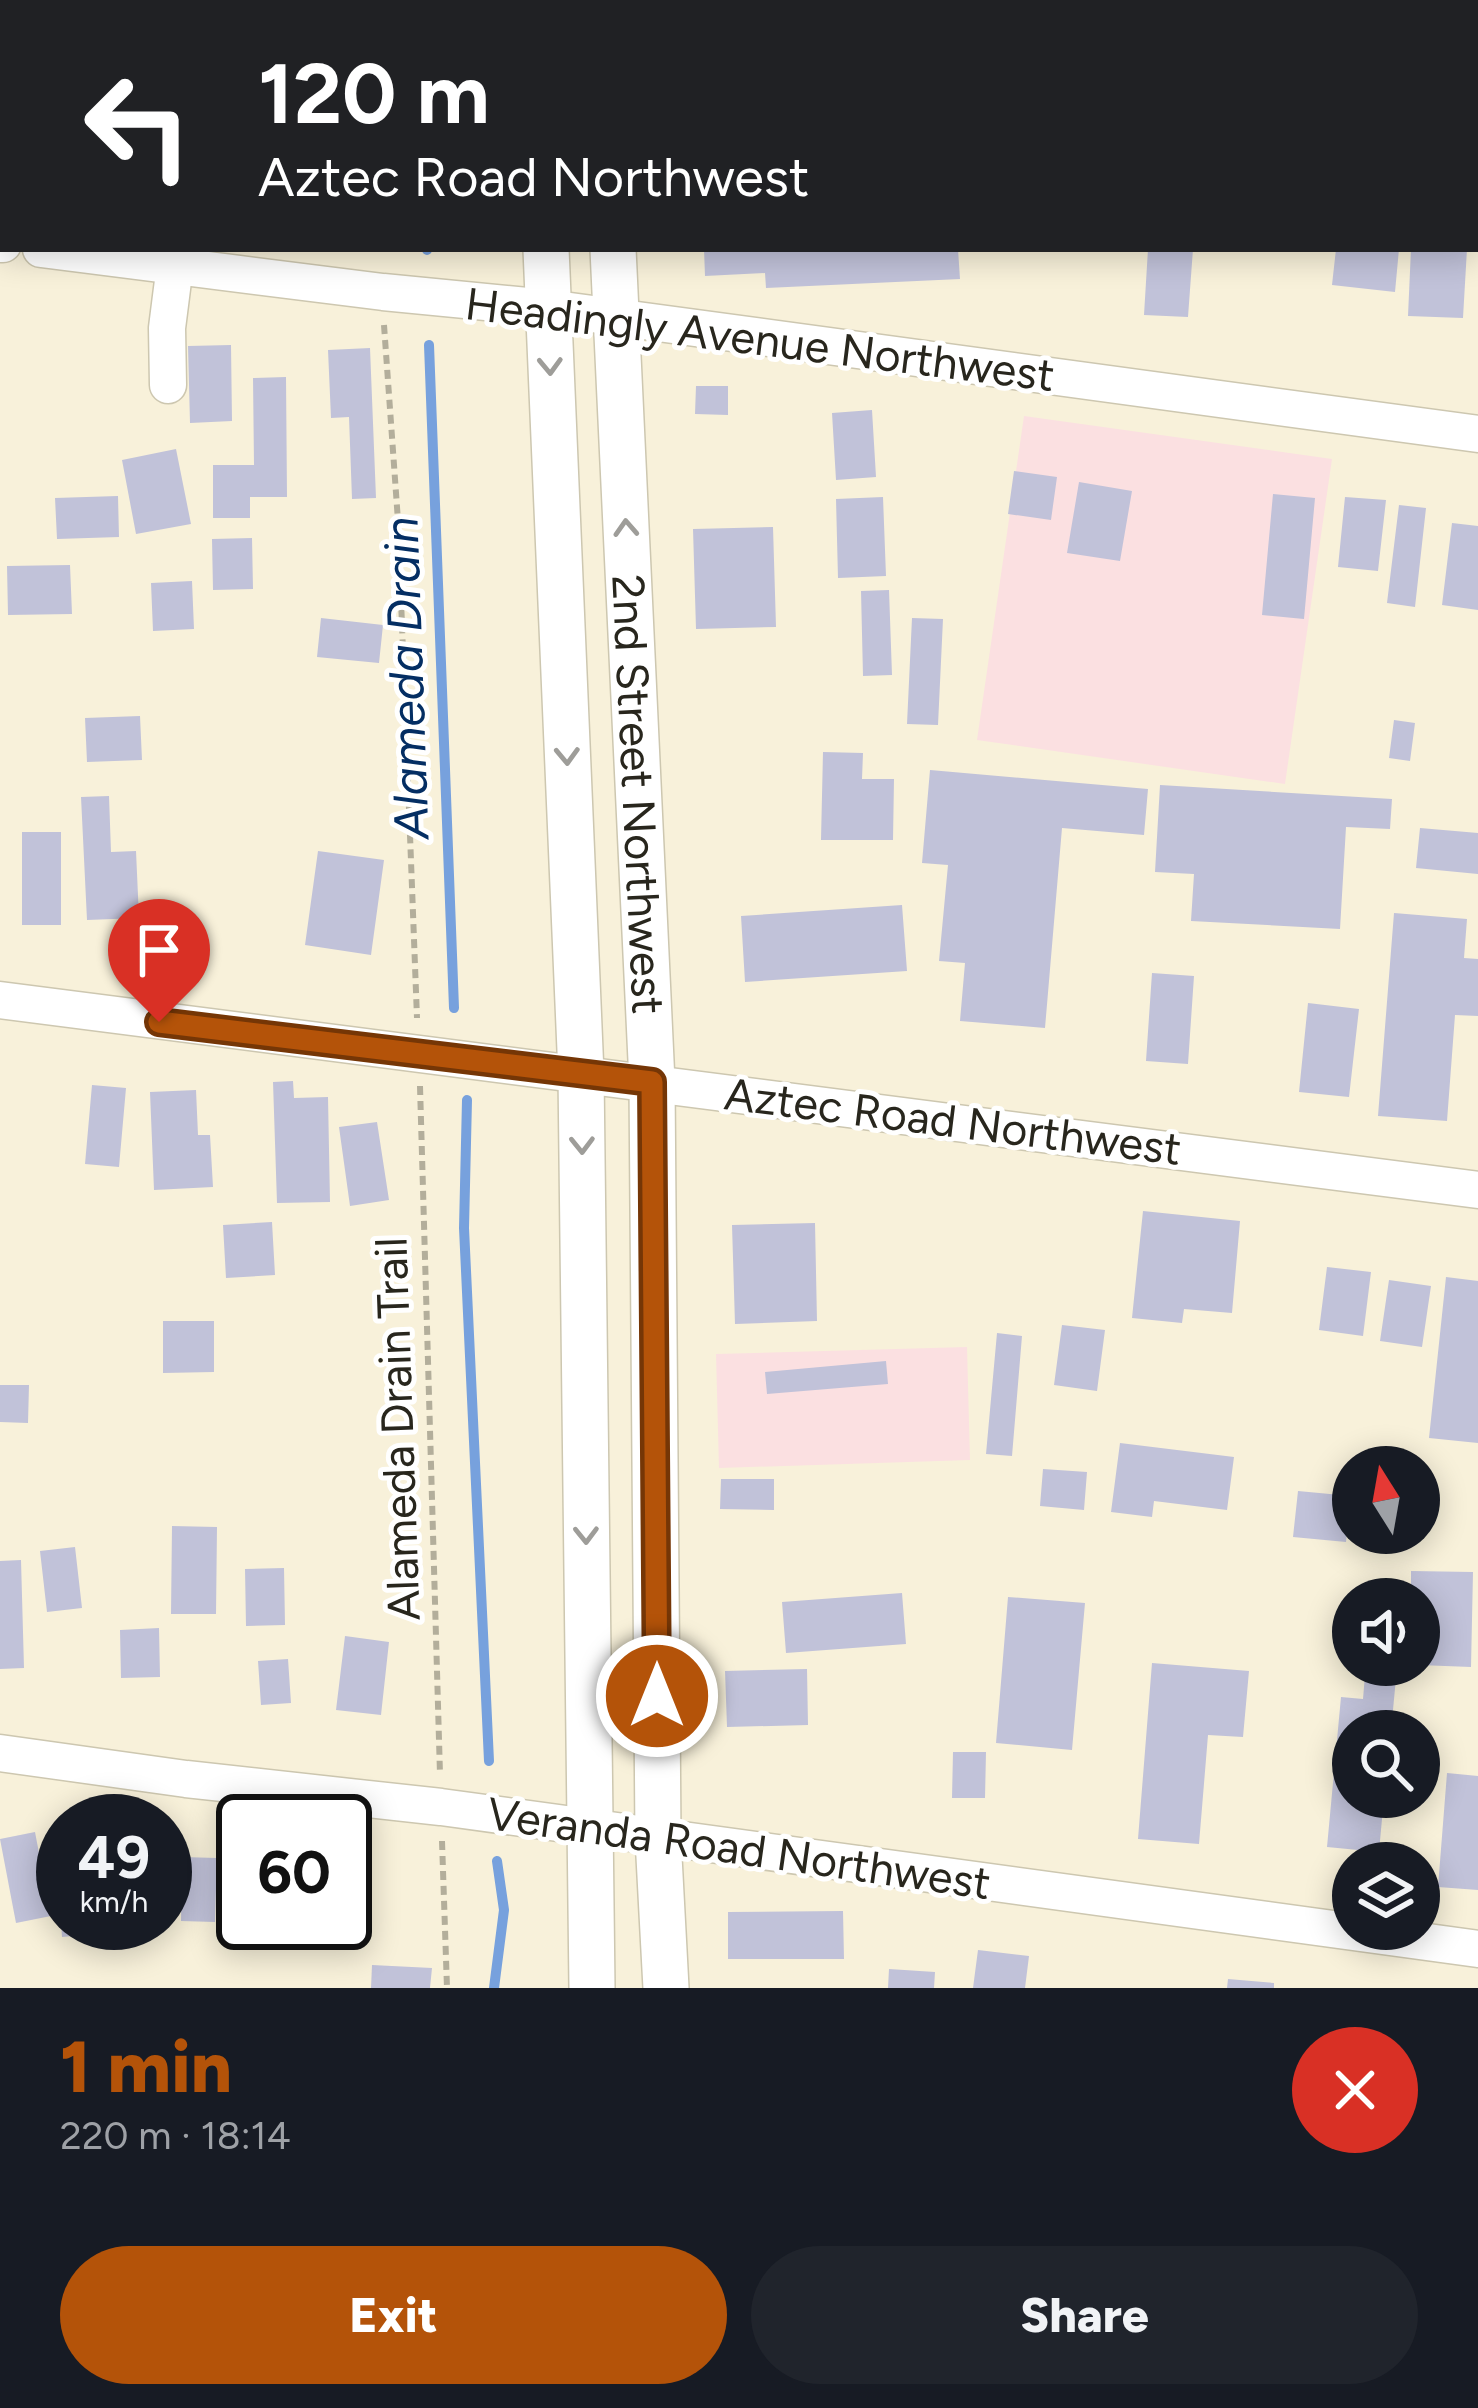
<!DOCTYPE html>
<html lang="en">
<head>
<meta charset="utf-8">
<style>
	:root { --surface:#171b24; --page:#20242c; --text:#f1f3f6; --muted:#9ea1a6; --accent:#b45309 }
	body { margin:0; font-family:Figtree,sans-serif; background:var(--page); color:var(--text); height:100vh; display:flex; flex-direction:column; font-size:45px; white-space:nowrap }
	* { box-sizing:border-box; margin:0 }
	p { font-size:39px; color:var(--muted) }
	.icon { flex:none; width:66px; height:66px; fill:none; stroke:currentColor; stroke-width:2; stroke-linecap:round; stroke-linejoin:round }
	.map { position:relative; height:1988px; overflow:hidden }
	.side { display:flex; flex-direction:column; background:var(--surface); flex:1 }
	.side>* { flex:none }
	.top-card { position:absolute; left:0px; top:0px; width:1479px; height:252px; box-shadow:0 6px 30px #0003; background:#202124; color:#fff; overflow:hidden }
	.needle { width:78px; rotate:349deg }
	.controls { position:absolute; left:1332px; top:1446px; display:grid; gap:24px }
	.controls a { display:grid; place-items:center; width:108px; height:108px; border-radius:50%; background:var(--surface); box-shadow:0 6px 30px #0003; font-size:60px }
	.speed { position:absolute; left:36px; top:1794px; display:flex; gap:24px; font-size:60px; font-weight:700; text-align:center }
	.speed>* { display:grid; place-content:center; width:156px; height:156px; border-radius:50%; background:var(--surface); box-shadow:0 6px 30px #0003; line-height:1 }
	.speed small { font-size:30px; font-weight:400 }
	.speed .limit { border:6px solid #111; border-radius:18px; background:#fff; color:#111 }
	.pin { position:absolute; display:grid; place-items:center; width:102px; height:102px; color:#fff; margin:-123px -51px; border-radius:50% 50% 50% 0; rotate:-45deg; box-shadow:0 0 12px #0007 }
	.pin .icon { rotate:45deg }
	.me { position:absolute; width:132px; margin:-66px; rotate:0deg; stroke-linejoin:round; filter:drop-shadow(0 0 9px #0008) }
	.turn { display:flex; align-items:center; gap:42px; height:252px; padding:0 60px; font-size:54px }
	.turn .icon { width:156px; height:156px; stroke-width:2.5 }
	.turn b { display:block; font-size:84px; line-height:102px }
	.round { display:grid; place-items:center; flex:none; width:126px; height:126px; border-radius:63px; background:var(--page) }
	.overview { display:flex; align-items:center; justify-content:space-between; height:204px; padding:0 60px }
	h1 { font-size:72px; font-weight:800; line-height:90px; color:var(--accent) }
	.button { display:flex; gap:24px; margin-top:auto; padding:24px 60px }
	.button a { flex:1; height:138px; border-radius:72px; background:var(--accent); color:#fff; font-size:48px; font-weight:800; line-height:138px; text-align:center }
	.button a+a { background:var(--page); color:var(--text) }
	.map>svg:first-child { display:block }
	.industrial { fill:#fbe0e1 }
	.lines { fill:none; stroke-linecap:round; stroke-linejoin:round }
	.stream { stroke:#77a1dd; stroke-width:10 }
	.building { fill:#c1c2d9 }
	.minor-casing { stroke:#cdc7b0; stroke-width:39 }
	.major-casing { stroke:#cdc7b0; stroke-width:48 }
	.path { stroke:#b3ae9b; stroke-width:6; stroke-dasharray:9 6; stroke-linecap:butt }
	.minor { stroke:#fff; stroke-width:36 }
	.major { stroke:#fff; stroke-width:45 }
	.oneway { stroke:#9e9d99 }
	.route-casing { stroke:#753606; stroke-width:30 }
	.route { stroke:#b45309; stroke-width:21 }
	.labels { text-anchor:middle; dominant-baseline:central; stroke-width:10; stroke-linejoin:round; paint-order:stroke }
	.street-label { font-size:45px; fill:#28261d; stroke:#fff }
	.water-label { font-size:48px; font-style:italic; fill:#042e63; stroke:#fff }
</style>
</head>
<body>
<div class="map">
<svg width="1478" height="1988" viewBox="0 0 1478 1988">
	<rect width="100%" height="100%" fill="#f8f1da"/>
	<path class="industrial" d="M1024,416L1332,459L1285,784L977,740Z
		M967,1347L970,1460L719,1468L716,1354Z"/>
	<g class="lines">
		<path class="stream" d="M420,0V3
			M427,249V250
			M429,345L454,1008
			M467,1100L464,1228L489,1761
			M494,1988L504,1910L497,1861"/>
	</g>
	<path class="building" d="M704,249H958L960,279L766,288L765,273L705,276Z
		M1148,249H1193L1188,317L1144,315Z
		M1336,249H1399L1395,292L1332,285Z
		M1411,249H1467L1463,318L1408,316Z
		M231,345L232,421L190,423L188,346Z
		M370,348L376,498L352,499L349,417L331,418L328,350Z
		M286,377L287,497H250V518H213V465H254L253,378Z
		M696,386H728V415L695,414Z
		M872,410L876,477L836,480L832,413Z
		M176,449L191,524L136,534L122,460Z
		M1014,471L1057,477L1051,520L1008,514Z
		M1079,482L1132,491L1120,561L1067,553Z
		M1273,494L1315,498L1304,619L1262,615Z
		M118,496L119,537L57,539L55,498Z
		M883,497L886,576L838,578L836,499Z
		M1345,497L1386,500L1378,571L1338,567Z
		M1399,505L1426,508L1415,607L1387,603Z
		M1452,523L1478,526V610L1442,605Z
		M773,527L776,627L696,629L693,529Z
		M252,538L253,589L213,590L212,539Z
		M70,565L72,614L8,615L7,566Z
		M192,581L194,629L153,631L151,583Z
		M889,590L892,675L863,676L861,591Z
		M321,618L383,625L379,663L317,657Z
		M912,618L943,619L938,725L907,724Z
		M140,716L142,760L87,762L85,718Z
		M1394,720L1415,723L1410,761L1389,758Z
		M823,752L863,753L862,779H894L893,840H821Z
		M930,770L1148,789L1144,835L1062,828L1045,1028L960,1021L965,963L939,961L948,865L922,863Z
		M1160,785L1392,799L1390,829L1346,827L1340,929L1191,921L1194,874L1155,872Z
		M109,796L111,852L136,851L139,918L87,920L81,797Z
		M1420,828L1478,833V874L1416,868Z
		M22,832H61V925H22Z
		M318,851L384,860L371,955L305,945Z
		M902,905L907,971L745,982L741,916Z
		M1394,913L1467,919L1464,958L1478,959V1016L1455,1015L1447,1121L1378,1116Z
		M1152,973L1194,976L1188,1064L1146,1061Z
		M1308,1003L1359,1009L1349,1097L1299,1092Z
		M293,1081L294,1098L328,1097L330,1202L277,1203L273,1082Z
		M92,1085L126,1088L119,1167L85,1164Z
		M196,1090L198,1135H210L213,1187L154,1190L150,1092Z
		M377,1122L389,1200L350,1206L339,1127Z
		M1143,1211L1240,1221L1232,1313L1184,1309L1182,1323L1132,1318Z
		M272,1222L275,1275L226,1278L223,1225Z
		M815,1223L817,1321L735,1324L732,1225Z
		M1327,1267L1371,1272L1363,1336L1319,1330Z
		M1446,1277L1478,1281V1443L1429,1438Z
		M1389,1280L1431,1286L1422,1347L1380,1341Z
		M163,1321H214V1372L163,1373Z
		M1062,1325L1105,1330L1097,1391L1054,1385Z
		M997,1333L1022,1336L1012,1456L986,1454Z
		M886,1361L888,1384L767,1394L765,1372Z
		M0,1385H29L28,1423L0,1422Z
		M1120,1443L1234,1457L1227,1510L1154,1501L1152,1517L1111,1512Z
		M1043,1469L1087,1472L1084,1510L1040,1506Z
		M721,1479H774V1510L720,1509Z
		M1298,1491L1351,1496L1346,1542L1293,1537Z
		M172,1526L217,1527L216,1614H171Z
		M75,1547L82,1608L47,1612L40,1551Z
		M21,1560L24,1668L0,1669V1561Z
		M284,1568L285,1625L246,1626L245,1569Z
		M1411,1571L1473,1572L1471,1667L1419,1665V1599H1411Z
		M902,1593L906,1644L786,1653L782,1602Z
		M1008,1597L1085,1603L1072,1750L996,1743Z
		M159,1628L160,1677L121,1678L120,1630Z
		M345,1636L389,1642L381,1715L336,1710Z
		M288,1659L291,1703L261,1705L258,1661Z
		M1152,1663L1249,1671L1243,1737L1208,1735L1199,1844L1138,1839Z
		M807,1669L808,1725L727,1727L725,1671Z
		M1365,1675L1396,1678L1391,1731H1353V1797H1384L1379,1852L1327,1847L1341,1697L1363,1699Z
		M953,1752H986L985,1798H952Z
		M1447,1773L1478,1776V1890L1438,1887Z
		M35,1832L51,1916L16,1923L0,1839Z
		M182,1857L217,1858L215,1922L181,1921Z
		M843,1911L844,1959H728V1912Z
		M61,1923H106L107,1933L62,1937Z
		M115,1923H148L146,1938L114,1935Z
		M256,1923H291V1935L256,1936Z
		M978,1950L1029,1956L1025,1988H973Z
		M372,1965L432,1968L430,1988H371Z
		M889,1969L935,1972L934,1988H888Z
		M1228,1979L1274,1983V1988H1227Z"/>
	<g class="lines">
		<g class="minor-casing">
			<path id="minor" d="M0,244H3
				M41,249L383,292L548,308L1478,434
				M168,385L167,328L175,265
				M0,1000L1478,1190
				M0,1753L186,1779L441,1807L1478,1949"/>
		</g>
		<g class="major-casing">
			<g id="major">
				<path d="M537,0V3"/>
				<path d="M602,0L603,3"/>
				<path d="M546,249L581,1074L592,1988"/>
				<path id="s1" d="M613,249L652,1082L658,1838L666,1988"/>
			</g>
		</g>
		<path class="path" d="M370,0V3
			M384,325L398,521L417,1018
			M420,1086L440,1774
			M442,1841L447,1988"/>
		<use href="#minor" class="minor"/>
		<use href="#major" class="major"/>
	</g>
	<defs><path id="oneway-chevron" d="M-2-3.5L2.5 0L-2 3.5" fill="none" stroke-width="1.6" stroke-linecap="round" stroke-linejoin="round" transform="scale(3)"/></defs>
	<g class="oneway">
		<use href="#oneway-chevron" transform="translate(550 366) rotate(88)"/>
		<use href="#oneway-chevron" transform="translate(626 528) rotate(-93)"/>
		<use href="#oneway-chevron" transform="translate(567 756) rotate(88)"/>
		<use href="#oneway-chevron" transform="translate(582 1145) rotate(89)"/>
		<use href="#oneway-chevron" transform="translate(586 1535) rotate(89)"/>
	</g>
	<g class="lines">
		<g class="route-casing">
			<path id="route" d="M159,1022L652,1082L657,1696"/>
		</g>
		<use href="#route" class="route"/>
	</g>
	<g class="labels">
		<g class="street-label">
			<text transform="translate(760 339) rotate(7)">Headingly Avenue Northwest</text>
			<text stroke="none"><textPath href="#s1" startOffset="546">2nd Street Northwest</textPath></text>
			<text transform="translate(953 1121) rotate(7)">Aztec Road Northwest</text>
			<text transform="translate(397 1429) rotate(-92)">Alameda Drain Trail</text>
			<text transform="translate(739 1848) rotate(8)">Veranda Road Northwest</text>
		</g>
		<g class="water-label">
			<text transform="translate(406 678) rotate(-92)">Alameda Drain</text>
		</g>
	</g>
</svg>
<div class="controls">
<a><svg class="needle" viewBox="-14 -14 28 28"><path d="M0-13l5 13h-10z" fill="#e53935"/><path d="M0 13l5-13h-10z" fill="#9ea1a6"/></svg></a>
<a><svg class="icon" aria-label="sound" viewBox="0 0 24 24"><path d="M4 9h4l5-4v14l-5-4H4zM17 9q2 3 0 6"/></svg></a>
<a><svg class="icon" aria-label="search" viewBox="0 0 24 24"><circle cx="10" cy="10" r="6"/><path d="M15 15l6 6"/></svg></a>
<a><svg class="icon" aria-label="layers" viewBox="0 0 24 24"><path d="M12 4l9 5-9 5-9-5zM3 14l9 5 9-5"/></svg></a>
</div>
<div class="speed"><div>49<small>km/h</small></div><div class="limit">60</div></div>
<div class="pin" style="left:159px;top:1022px;background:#d93025"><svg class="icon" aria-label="arrive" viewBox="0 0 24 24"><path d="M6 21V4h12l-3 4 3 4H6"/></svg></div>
<svg class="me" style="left:657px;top:1696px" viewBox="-20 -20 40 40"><circle r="17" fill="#b45309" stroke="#fff" stroke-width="3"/><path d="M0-11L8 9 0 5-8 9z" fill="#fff"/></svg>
<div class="top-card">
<div class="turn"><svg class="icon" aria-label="left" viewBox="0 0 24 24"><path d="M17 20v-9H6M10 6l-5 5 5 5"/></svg><div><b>120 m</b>Aztec Road Northwest</div></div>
</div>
</div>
<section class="side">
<div class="overview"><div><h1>1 min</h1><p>220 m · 18:14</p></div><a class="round" style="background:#d93025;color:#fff"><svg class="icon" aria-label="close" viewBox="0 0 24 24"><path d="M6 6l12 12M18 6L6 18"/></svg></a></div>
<div class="button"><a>Exit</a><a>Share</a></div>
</section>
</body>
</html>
